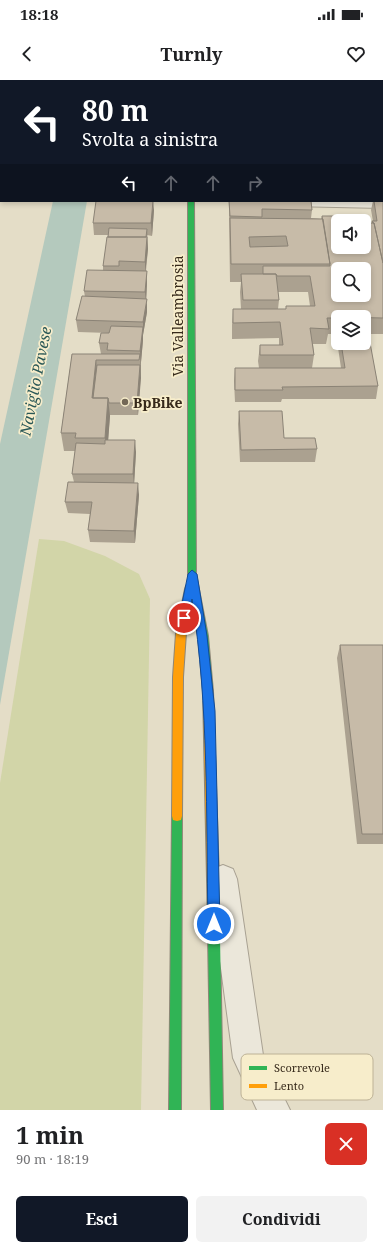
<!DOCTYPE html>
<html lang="it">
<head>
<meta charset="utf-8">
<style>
	:root { --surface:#fff; --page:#f2f2f2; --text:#202124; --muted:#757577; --accent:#111827 }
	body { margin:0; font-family:"Noto Serif",serif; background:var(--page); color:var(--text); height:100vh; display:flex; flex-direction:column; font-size:15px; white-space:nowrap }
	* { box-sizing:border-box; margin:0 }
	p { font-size:13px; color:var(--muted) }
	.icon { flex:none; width:22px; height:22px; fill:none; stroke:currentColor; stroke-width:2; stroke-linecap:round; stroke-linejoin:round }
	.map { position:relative; height:1030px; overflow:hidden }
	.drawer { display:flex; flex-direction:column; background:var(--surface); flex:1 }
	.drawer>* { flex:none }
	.guide { position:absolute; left:0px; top:0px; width:383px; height:122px; box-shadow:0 2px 6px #0003; background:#111827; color:#fff; overflow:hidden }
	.controls { position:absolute; left:331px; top:134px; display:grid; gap:8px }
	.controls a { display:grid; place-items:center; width:40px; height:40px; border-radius:6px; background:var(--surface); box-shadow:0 2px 6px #0003; font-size:20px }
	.pin { position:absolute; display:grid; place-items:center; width:34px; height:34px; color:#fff; margin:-17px; border:2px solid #fff; border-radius:50%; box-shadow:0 1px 4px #0007 }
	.me { position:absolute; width:44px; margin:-22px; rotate:0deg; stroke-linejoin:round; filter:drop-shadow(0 0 3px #0008) }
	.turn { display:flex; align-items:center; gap:14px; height:84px; padding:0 16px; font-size:18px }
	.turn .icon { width:52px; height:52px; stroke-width:2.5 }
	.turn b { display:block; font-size:28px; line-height:34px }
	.lanes { display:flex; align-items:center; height:38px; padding:0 16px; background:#0003; justify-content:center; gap:20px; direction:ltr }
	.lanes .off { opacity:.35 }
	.round { display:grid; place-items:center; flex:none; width:42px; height:42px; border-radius:6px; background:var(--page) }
	.overview { display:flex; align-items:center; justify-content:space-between; height:68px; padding:0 16px }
	h1 { font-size:24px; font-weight:700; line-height:30px }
	.cta { display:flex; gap:8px; margin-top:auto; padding:8px 16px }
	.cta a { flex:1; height:46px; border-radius:6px; background:var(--accent); color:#fff; font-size:16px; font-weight:700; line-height:46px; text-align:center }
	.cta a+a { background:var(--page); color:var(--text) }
	.status { display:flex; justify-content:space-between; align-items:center; height:28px; padding:0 20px; background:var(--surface); direction:ltr }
	.status svg { height:11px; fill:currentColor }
	header { display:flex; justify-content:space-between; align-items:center; height:52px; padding:0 16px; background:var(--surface); font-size:18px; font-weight:700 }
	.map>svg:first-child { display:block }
	.green { fill:#d2d5a8 }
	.water { fill:#b4c9bd }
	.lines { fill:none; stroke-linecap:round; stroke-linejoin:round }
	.street-casing { stroke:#a8a192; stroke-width:2 }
	.fast-casing { stroke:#8e8778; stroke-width:2 }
	.slow-casing { stroke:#8e8778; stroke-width:2 }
	.street { fill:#ebe7da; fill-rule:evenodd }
	.fast { fill:#30b455; fill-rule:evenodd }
	.slow { fill:#ff9f0a; fill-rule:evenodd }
	.wall { fill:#aba190; fill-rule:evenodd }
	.shaded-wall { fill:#8b8376 }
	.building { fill:#c7bba8; stroke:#8b8376; fill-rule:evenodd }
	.route { fill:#1a73e8; stroke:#114b97 }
	.poi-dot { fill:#736857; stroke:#f7edcb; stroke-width:1.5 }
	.labels { text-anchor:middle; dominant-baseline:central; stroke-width:3.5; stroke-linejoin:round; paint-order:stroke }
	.street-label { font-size:14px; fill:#36291a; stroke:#f7edcb }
	.poi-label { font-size:14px; font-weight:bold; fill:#36291a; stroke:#f7edcb; text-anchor:start }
	.water-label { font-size:15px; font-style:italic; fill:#295756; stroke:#f7edcb }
	.key { fill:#f7edcb; stroke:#bdb296; stroke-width:1 }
	.key-label { font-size:11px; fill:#36291a }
</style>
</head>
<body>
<div class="status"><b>18:18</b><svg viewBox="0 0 49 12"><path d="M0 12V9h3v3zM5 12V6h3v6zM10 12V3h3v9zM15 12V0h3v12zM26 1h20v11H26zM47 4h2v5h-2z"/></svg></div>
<header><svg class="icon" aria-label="back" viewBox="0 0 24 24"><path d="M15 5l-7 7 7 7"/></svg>Turnly<svg class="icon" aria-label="heart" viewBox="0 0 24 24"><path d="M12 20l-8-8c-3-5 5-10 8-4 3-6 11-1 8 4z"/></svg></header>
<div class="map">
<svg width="383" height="1030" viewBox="0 0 383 1030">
	<rect width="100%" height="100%" fill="#e4ddc7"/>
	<path class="green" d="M39,459L64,461L105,476L139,494L150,519L141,1030H0V703Z"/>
	<path class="water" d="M53,121H87L0,625V364Z"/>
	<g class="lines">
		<g class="street-casing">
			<path id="street" d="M223,0H235V1H223Z
				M382,16H383V27H382Z
				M382,120L383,128L244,125L239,124L237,121H382Z
				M223,785L233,789L237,799L263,975L290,1030H257L233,978L209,799L213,789Z"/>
		</g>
		<g class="fast-casing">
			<path id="fast" d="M187,0H193V1H187Z
				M188,121H194L196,494L208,556L213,611L211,614L208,615L205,614L203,611L198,556L188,494Z
				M177,731L181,732L182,736L181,1030H169L172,736L173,732Z
				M213,793L217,795L219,799L223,1030H211L207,799L209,795Z"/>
		</g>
		<g class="slow-casing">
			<path id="slow" d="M189,505L192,506L193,509L186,553L183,597L182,736L181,740L177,741L173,740L172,736L173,597L176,553L185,509L186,506Z
				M208,607L211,608L213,611L219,799L217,803L213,805L209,803L207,799L203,611L205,608Z"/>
		</g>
		<use href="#street" class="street"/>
		<use href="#fast" class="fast"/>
		<use href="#slow" class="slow"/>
	</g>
	<path class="wall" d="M382,59L383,62V117H382Z
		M383,118V254H368L378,306L376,319H282L281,322H235L234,301L235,288H259L258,281L260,265H279V258L232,259V245L233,229H241L240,212L241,202H230L229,136V121H311L312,130L311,138L321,139L322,136L338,167L372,143L373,141L371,130L373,121H382ZM278,212H308L310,226H286V229H278L279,220ZM338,237H364V263H338ZM328,254H336L341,288H312L314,275L313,264H326Z
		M154,130L152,156L147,155V158L148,169L146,191L147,203L146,219L147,232L143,255V260L141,282V292L138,335H110L108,360L136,372L134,403L139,415L135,463L90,462L88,450L90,434L68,433L65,422L74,402L72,394L75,371H64L61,353L72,274H101L99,263L109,253L78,252L76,240L85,217L84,211L103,191V186L108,155H94L93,143Z
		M239,331L284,358L317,369L315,382H240L238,344Z
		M340,565H383V764H357L337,578Z"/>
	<path class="shaded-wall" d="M153,121L154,130L152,156L151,143Z
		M147,149L148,169L145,194V182Z
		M147,191V203L146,224L145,212Z
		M147,219V232L143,255V242Z
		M143,247V260L141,282V298L140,271Z
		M96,280L98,298L95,323L92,318Z
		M140,285L141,298L138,335L137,323Z
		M108,318L110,336L107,376L105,358Z
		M135,360L136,372L134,406L133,394Z
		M138,403L139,415L135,463L134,451Z"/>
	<path class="building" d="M126,0H159V1H126Z
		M243,0L276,1H243Z
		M382,59L383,62V104H382Z
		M382,118H383V183L374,143H373L372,141H377L374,121H382Z
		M96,121H153L151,143H93Z
		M229,121H311L312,130L262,129V137L230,136Z
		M322,136H342L343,141H338V167H364V143H374L383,183V238L338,237V238H327L329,249L310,248L314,275H260V265H283L280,242L233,243V229H286V226H315L310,196H277L276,194H263V186H330V184ZM338,189H364V215H338Z
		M230,138L323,139L330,184H231ZM286,156L288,166L250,167L249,157Z
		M109,148L147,149L146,157H108Z
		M107,157H147L145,182L119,181V186H103Z
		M87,190L147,191L145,212L84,211Z
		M241,194H276L279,220H243Z
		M82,216L147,219L143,242L76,240Z
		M364,241H366L378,306L282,307L283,310H235V288H345L341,263H364Z
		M111,246L143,247L140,271L107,270L108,263H99L101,253H109Z
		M72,274H140L139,280H96L92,318H108L105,358H75L76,353H61Z
		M97,285H140L137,323H109L108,318H93Z
		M239,331H282L284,358H315L317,369L241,370Z
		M105,360H135L133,394H72L76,363L105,364Z
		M68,402L138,403L134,451L88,450L92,422H65Z
		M340,565H383V754H362Z"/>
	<path class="route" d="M192,490L197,494L207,556L215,631L220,844L218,848L214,850L210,848L208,844C206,735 209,627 192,519L187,541L184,542L179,538L188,494Z"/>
	<circle class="poi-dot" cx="125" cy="322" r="4"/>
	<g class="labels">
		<g class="street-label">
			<text transform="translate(177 236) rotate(-90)">Via Valleambrosia</text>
		</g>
		<g class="poi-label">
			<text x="133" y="322">BpBike</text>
		</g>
		<g class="water-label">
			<text transform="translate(35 301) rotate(-79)">Naviglio Pavese</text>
		</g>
	</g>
	<rect x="241" y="974" width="132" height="46" rx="6" class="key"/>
	<rect x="249" y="986" width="18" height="4" fill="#30b455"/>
	<rect x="249" y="1004" width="18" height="4" fill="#ff9f0a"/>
	<g class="key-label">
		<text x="274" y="992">Scorrevole</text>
		<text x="274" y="1010">Lento</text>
	</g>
</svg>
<div class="controls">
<a><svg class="icon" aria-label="sound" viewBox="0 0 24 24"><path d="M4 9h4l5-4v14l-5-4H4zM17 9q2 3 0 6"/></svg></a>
<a><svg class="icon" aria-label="search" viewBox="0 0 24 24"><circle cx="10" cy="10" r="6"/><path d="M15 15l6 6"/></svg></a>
<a><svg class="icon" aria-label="layers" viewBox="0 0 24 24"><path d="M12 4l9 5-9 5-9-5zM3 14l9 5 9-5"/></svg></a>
</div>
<div class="pin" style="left:184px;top:538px;background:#d93025"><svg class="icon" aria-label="arrive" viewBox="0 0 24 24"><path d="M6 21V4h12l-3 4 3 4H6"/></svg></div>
<svg class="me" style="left:214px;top:844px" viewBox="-20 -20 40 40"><circle r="17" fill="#1a73e8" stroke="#fff" stroke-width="3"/><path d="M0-11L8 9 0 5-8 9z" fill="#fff"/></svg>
<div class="guide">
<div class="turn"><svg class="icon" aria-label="left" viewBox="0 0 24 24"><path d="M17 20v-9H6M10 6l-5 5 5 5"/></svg><div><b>80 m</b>Svolta a sinistra</div></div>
<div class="lanes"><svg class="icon" aria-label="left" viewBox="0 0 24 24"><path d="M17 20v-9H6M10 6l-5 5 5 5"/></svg><svg class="icon off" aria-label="ahead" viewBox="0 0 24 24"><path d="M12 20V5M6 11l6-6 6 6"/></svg><svg class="icon off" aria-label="ahead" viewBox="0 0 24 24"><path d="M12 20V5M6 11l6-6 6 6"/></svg><svg class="icon off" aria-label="right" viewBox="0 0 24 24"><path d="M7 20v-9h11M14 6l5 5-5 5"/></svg></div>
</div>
</div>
<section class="drawer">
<div class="overview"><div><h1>1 min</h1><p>90 m · 18:19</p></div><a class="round" style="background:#d93025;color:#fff"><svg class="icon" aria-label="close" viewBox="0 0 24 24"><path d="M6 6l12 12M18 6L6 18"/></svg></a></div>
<div class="cta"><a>Esci</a><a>Condividi</a></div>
</section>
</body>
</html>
